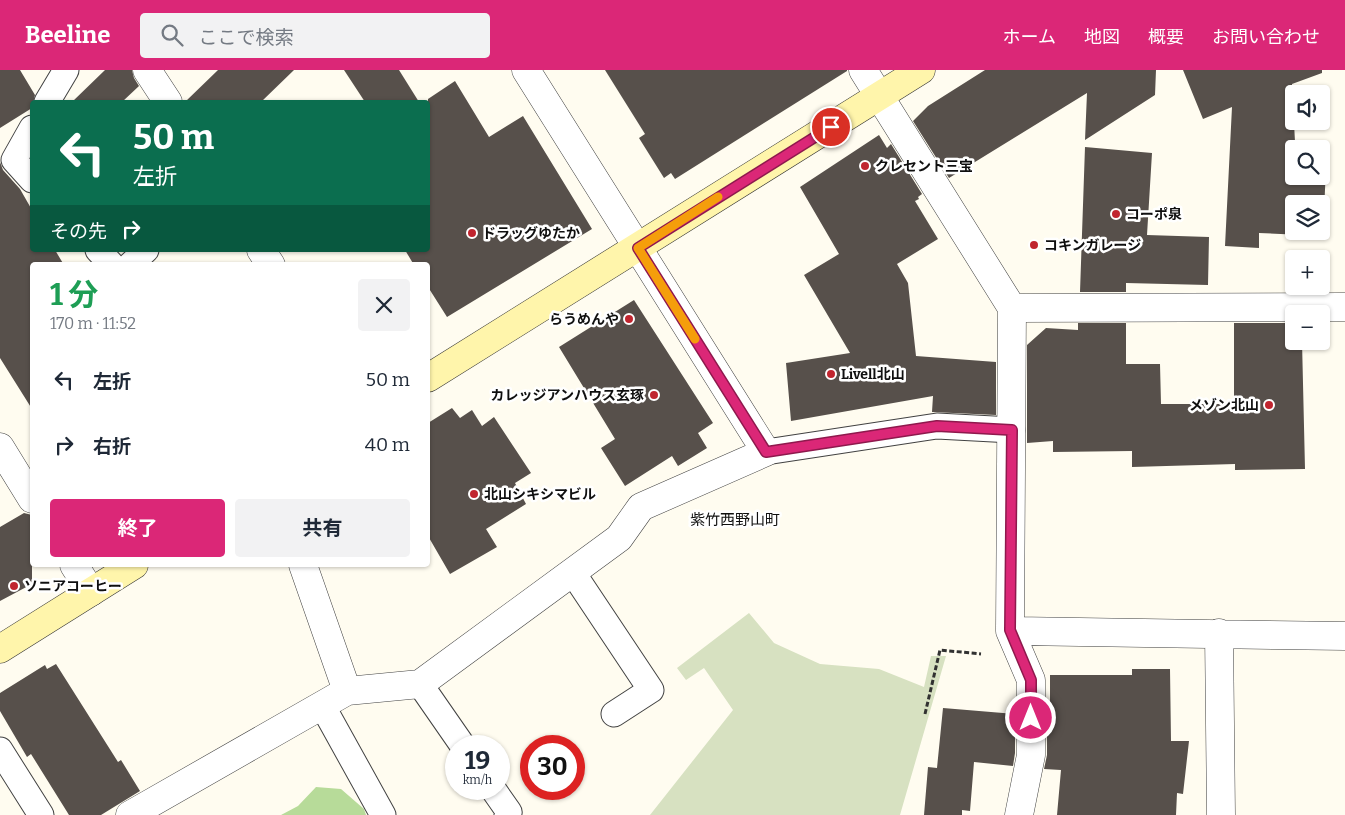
<!DOCTYPE html>
<html lang="ja">
<head>
<meta charset="utf-8">
<style>
	:root { --surface:#fff; --page:#f2f2f3; --text:#1f2937; --muted:#747a83; --accent:#db2777 }
	body { margin:0; font-family:Bitter,"Noto Sans JP",serif; background:var(--page); color:var(--text); height:100vh; display:flex; flex-direction:column; font-size:19px; white-space:nowrap }
	* { box-sizing:border-box; margin:0 }
	p { font-size:16px; color:var(--muted) }
	.icon { flex:none; width:28px; height:28px; fill:none; stroke:currentColor; stroke-width:2; stroke-linecap:round; stroke-linejoin:round }
	.map { position:relative; flex:1; overflow:hidden }
	.panel { position:absolute; left:30px; top:192px; width:400px; height:305px; display:flex; flex-direction:column; background:var(--surface); border-radius:5px; box-shadow:0 1px 4px #0004 }
	.panel>* { flex:none }
	.guide { position:absolute; left:30px; top:30px; width:400px; height:152px; border-radius:5px; box-shadow:0 1px 4px #0004; background:#0b6e4f; color:#fff; overflow:hidden }
	.controls { position:absolute; left:1285px; top:15px; display:grid; gap:10px }
	.controls a { display:grid; place-items:center; width:45px; height:45px; border-radius:5px; background:var(--surface); box-shadow:0 1px 4px #0004; font-size:25px }
	.speed { position:absolute; left:445px; top:665px; display:flex; gap:10px; font-size:25px; font-weight:700; text-align:center }
	.speed>* { display:grid; place-content:center; width:65px; height:65px; border-radius:50%; background:var(--surface); box-shadow:0 1px 4px #0004; line-height:1 }
	.speed small { font-size:12px; font-weight:400 }
	.speed .limit { border:8px solid #d22; background:#fff; color:#111 }
	.pin { position:absolute; display:grid; place-items:center; width:42px; height:42px; color:#fff; margin:-21px; border:2px solid #fff; border-radius:50%; box-shadow:0 1px 5px #0007 }
	.me { position:absolute; width:55px; margin:-28px; rotate:0deg; stroke-linejoin:round; filter:drop-shadow(0 0 4px #0008) }
	.turn { display:flex; align-items:center; gap:18px; height:105px; padding:0 20px; font-size:22px }
	.turn .icon { width:65px; height:65px; stroke-width:2.5 }
	.turn b { display:block; font-size:35px; line-height:42px }
	.then { display:flex; align-items:center; height:48px; padding:0 20px; background:#0003; gap:10px; font-size:19px }
	.round { display:grid; place-items:center; flex:none; width:52px; height:52px; border-radius:5px; background:var(--page) }
	.head { display:flex; align-items:center; justify-content:space-between; height:85px; padding:0 20px }
	h1 { font-size:30px; font-weight:700; line-height:38px; color:#1e9e55 }
	.button { display:flex; gap:10px; margin-top:auto; padding:10px 20px }
	.button a { flex:1; height:58px; border-radius:5px; background:var(--accent); color:#fff; font-size:20px; font-weight:700; line-height:58px; text-align:center }
	.button a+a { background:var(--page); color:var(--text) }
	ul { padding:0; list-style:none }
	li { display:flex; align-items:center; gap:15px; height:65px; padding:0 20px }
	li div { flex:1 }
	li b { display:block; font-size:19px }
	li em { font-style:normal }
	header { display:flex; align-items:center; gap:30px; box-sizing:border-box; height:70px; padding:0 25px; background:var(--accent); color:#fff }
	header strong { font-size:24px }
	nav { display:flex; gap:28px; margin-inline-start:auto; font-size:18px }
	.search { width:350px; height:45px; background:var(--page); display:flex; align-items:center; gap:12px; box-sizing:border-box; padding:0 18px; border-radius:5px; color:var(--muted); font-size:19px }
	.map>svg:first-child { display:block }
	.forest { fill:#b7db99 }
	.cemetery { fill:#d7e1c1 }
	.building { fill:#57504b; fill-rule:evenodd }
	.lines { fill:none; stroke-linecap:round; stroke-linejoin:round }
	.lane-casing { stroke:#424242; stroke-width:27 }
	.street-casing { stroke:#424242; stroke-width:29 }
	.secondary-casing { stroke:#313131; stroke-width:29 }
	.path { stroke:#313131; stroke-width:3; stroke-dasharray:5 2.5; stroke-linecap:butt }
	.lane { stroke:#fff; stroke-width:25 }
	.street { stroke:#fff; stroke-width:28 }
	.secondary { stroke:#fff5ab; stroke-width:28 }
	.route-casing { stroke:#8e194d; stroke-width:12 }
	.route { stroke:#db2777; stroke-width:9 }
	.slow { stroke:#f59e0b; stroke-width:9 }
	.poi-dot { fill:#c0252f; stroke:#fff; stroke-width:2 }
	.labels { text-anchor:middle; dominant-baseline:central; stroke-width:5; stroke-linejoin:round; paint-order:stroke }
	.poi-label { font-size:14px; font-weight:bold; fill:#0f0f0f; stroke:#fff; text-anchor:start }
	.neighbourhood-label { font-size:15px; fill:#0f0f0f; stroke:#fff }
</style>
</head>
<body>
<header>
<strong>Beeline</strong>
<div class="search"><svg class="icon" aria-label="search" viewBox="0 0 24 24"><circle cx="10" cy="10" r="6"/><path d="M15 15l6 6"/></svg>ここで検索</div>
<nav><a>ホーム</a><a>地図</a><a>概要</a><a>お問い合わせ</a></nav>
</header>
<div class="map">
<svg width="1345" height="745" viewBox="0 0 1345 745">
	<rect width="100%" height="100%" fill="#fffcf0"/>
	<path class="forest" d="M316,717L341,719L364,739L366,745H281L298,736Z"/>
	<path class="cemetery" d="M749,543L774,573L820,594L879,599L924,617L931,586H946L900,745H650L733,640L704,598L686,610L677,598Z"/>
	<path class="building" d="M0,0H20L35,25L32,38L0,58Z
		M105,0H132L134,8L139,16L122,32H72Z
		M218,0H294L261,32H185Z
		M344,0H399L419,32H365Z
		M605,0H847V1L675,109L671,103L664,108L639,68L645,64Z
		M985,0H1156L1155,25L1085,70L1087,23L949,108L913,51L928,36Z
		M1183,0H1322V3L1292,14L1295,72L1327,73L1323,166L1259,163V178L1225,176L1232,37L1203,49ZM1294,79H1321V106H1294ZM1294,134H1321V161H1294Z
		M455,11L489,67L523,46L592,159L447,247L428,217V195H414L405,180H428V29Z
		M879,65L887,78L891,74L922,124L918,127L919,129L915,131L938,169L897,194L908,213L916,286L996,292V345L932,342L933,326L791,351L786,293L850,283L804,205L839,184L800,117Z
		M1085,77L1152,83L1147,165L1209,167L1208,215L1126,213V222H1080Z
		M0,92L3,100L20,119L32,140V180H55L64,195H32V339L0,288Z
		M634,230L713,353L698,363L707,378L678,396L672,386L625,416L601,378L615,369L559,277Z
		M1078,253H1126V294H1160L1161,334H1234V253H1294V271H1302L1305,399L1235,400V394L1132,397V381L1053,382V371L1027,373V275L1046,258L1078,260Z
		M452,338L460,348L472,340L482,356L494,347L531,403L515,413L526,434L486,459L497,477L450,504L428,466V353Z
		M24,443L32,445V514L0,531V457Z
		M56,594L118,692L121,690L140,721L101,745H69L31,684L27,687L0,641V623L45,595L47,599Z
		M1132,599H1170L1171,671H1189L1183,724L1177,723L1176,745H1057L1061,700L1044,699L1047,685V646L1048,647V636H1050V605H1132Z
		M943,638L1015,644V683L1013,696L974,692L970,741L962,740V745H924L928,697L937,698Z"/>
	<g class="lines">
		<g class="lane-casing">
			<path id="lane" d="M47,32L66,0
				M32,58L14,90L32,110
				M98,180L112,195
				M130,195L146,180
				M766,382L937,356L1012,360
				M573,503L651,620L614,644
				M420,614L463,676
				M322,635L383,745
				M0,680L41,745
				M493,719L509,742L507,745"/>
		</g>
		<g class="street-casing">
			<path id="street" d="M147,0L168,32
				M863,0L1012,238L1010,561L1031,610V685L1019,745
				M261,180L271,195
				M1012,238L1345,237
				M0,377L32,429
				M74,495L91,522
				M303,495L347,621
				M1010,561L1345,566
				M1219,563L1221,745
				M130,745L347,621L420,614L619,468L641,437L766,382L526,0"/>
		</g>
		<g class="secondary-casing">
			<path id="secondary" d="M428,308L921,0
				M0,579L134,495"/>
		</g>
		<path class="path" d="M925,644L940,580L981,584"/>
		<use href="#lane" class="lane"/>
		<use href="#street" class="street"/>
		<use href="#secondary" class="secondary"/>
	</g>
	<g class="lines">
		<g class="route-casing">
			<path id="route" d="M831,57L638,178L766,382L937,356L1012,360L1010,560L1031,610V648"/>
		</g>
		<use href="#route" class="route"/>
		<path class="slow" d="M695,269L638,178L718,127"/>
	</g>
	<g class="poi-dot">
		<circle cx="865" cy="96" r="5"/>
		<circle cx="1116" cy="144" r="5"/>
		<circle cx="472" cy="163" r="5"/>
		<circle cx="1034" cy="175" r="5"/>
		<circle cx="629" cy="249" r="5"/>
		<circle cx="831" cy="304" r="5"/>
		<circle cx="654" cy="325" r="5"/>
		<circle cx="1269" cy="335" r="5"/>
		<circle cx="474" cy="424" r="5"/>
		<circle cx="14" cy="516" r="5"/>
	</g>
	<g class="labels">
		<g class="poi-label">
			<text x="875" y="96">クレセント三宝</text>
			<text x="1126" y="144">コーポ泉</text>
			<text x="482" y="163">ドラッグゆたか</text>
			<text x="1044" y="175">コキンガレージ</text>
			<text x="619" y="249" text-anchor="end">らうめんや</text>
			<text x="841" y="304">Livell北山</text>
			<text x="644" y="325" text-anchor="end">カレッジアンハウス玄琢</text>
			<text x="1259" y="335" text-anchor="end">メゾン北山</text>
			<text x="484" y="424">北山シキシマビル</text>
			<text x="24" y="516">ソニアコーヒー</text>
		</g>
		<g class="neighbourhood-label">
			<text x="735" y="450">紫竹西野山町</text>
		</g>
	</g>
</svg>
<div class="controls">
<a><svg class="icon" aria-label="sound" viewBox="0 0 24 24"><path d="M4 9h4l5-4v14l-5-4H4zM17 9q2 3 0 6"/></svg></a>
<a><svg class="icon" aria-label="search" viewBox="0 0 24 24"><circle cx="10" cy="10" r="6"/><path d="M15 15l6 6"/></svg></a>
<a><svg class="icon" aria-label="layers" viewBox="0 0 24 24"><path d="M12 4l9 5-9 5-9-5zM3 14l9 5 9-5"/></svg></a>
<a>+</a>
<a>−</a>
</div>
<div class="speed"><div>19<small>km/h</small></div><div class="limit">30</div></div>
<div class="pin" style="left:831px;top:57px;background:#d93025"><svg class="icon" aria-label="arrive" viewBox="0 0 24 24"><path d="M6 21V4h12l-3 4 3 4H6"/></svg></div>
<svg class="me" style="left:1031px;top:648px" viewBox="-20 -20 40 40"><circle r="17" fill="#db2777" stroke="#fff" stroke-width="3"/><path d="M0-11L8 9 0 5-8 9z" fill="#fff"/></svg>
<div class="guide">
<div class="turn"><svg class="icon" aria-label="left" viewBox="0 0 24 24"><path d="M17 20v-9H6M10 6l-5 5 5 5"/></svg><div><b>50 m</b>左折</div></div>
<div class="then">その先<svg class="icon" aria-label="right" viewBox="0 0 24 24"><path d="M7 20v-9h11M14 6l5 5-5 5"/></svg></div>
</div>
<section class="panel">
<div class="head"><div><h1>1 分</h1><p>170 m · 11:52</p></div><a class="round"><svg class="icon" aria-label="close" viewBox="0 0 24 24"><path d="M6 6l12 12M18 6L6 18"/></svg></a></div>
<ul>
<li><svg class="icon" aria-label="left" viewBox="0 0 24 24"><path d="M17 20v-9H6M10 6l-5 5 5 5"/></svg><div><b>左折</b></div><em>50 m</em></li>
<li><svg class="icon" aria-label="right" viewBox="0 0 24 24"><path d="M7 20v-9h11M14 6l5 5-5 5"/></svg><div><b>右折</b></div><em>40 m</em></li>
</ul>
<div class="button"><a>終了</a><a>共有</a></div>
</section>
</div>
</body>
</html>
